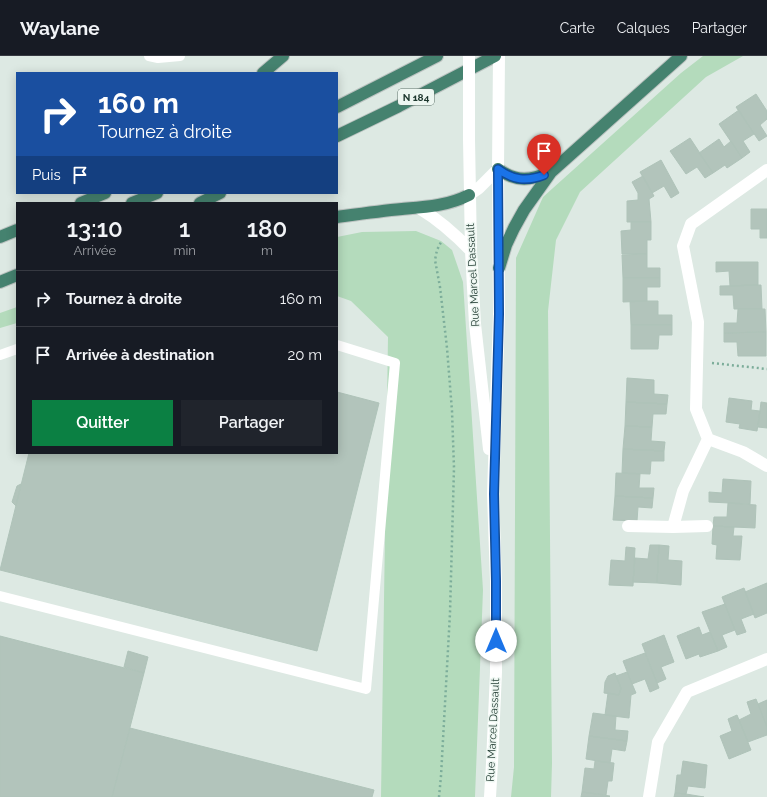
<!DOCTYPE html>
<html lang="fr">
<head>
<meta charset="utf-8">
<style>
	:root { --surface:#171b24; --page:#20242c; --text:#f1f3f6; --muted:#9ea1a6; --line:#363941; --accent:#0b8043 }
	body { margin:0; font-family:Raleway,sans-serif; background:var(--page); color:var(--text); height:100vh; display:flex; flex-direction:column; font-size:15px; white-space:nowrap }
	* { box-sizing:border-box; margin:0 }
	p { font-size:13px; color:var(--muted) }
	.icon { flex:none; width:22px; height:22px; fill:none; stroke:currentColor; stroke-width:2; stroke-linecap:round; stroke-linejoin:round }
	.map { position:relative; flex:1; overflow:hidden }
	.side { position:absolute; left:16px; top:146px; width:322px; height:252px; display:flex; flex-direction:column; background:var(--surface); border-radius:0px; box-shadow:0 2px 10px #0003 }
	.side>* { flex:none }
	.guide { position:absolute; left:16px; top:16px; width:322px; height:122px; border-radius:0px; box-shadow:0 2px 10px #0003; background:#1a4fa0; color:#fff; overflow:hidden }
	.pin { position:absolute; display:grid; place-items:center; width:34px; height:34px; color:#fff; margin:-41px -17px; border-radius:50% 50% 50% 0; rotate:-45deg; box-shadow:0 0 4px #0007 }
	.pin .icon { rotate:45deg }
	.me { position:absolute; width:44px; margin:-22px; rotate:0deg; stroke-linejoin:round; filter:drop-shadow(0 0 3px #0008) }
	.turn { display:flex; align-items:center; gap:14px; height:84px; padding:0 16px; font-size:18px }
	.turn .icon { width:52px; height:52px; stroke-width:2.5 }
	.turn b { display:block; font-size:28px; line-height:34px }
	.then { display:flex; align-items:center; height:38px; padding:0 16px; background:#0003; gap:8px; font-size:15px }
	.eta { display:flex; justify-content:space-evenly; align-items:center; height:68px; text-align:center }
	.eta b { font-size:24px; font-weight:600; line-height:28px }
	.action { display:flex; gap:8px; margin-top:auto; padding:8px 16px }
	.action a { flex:1; height:46px; border-radius:0px; background:var(--accent); color:#fff; font-size:16px; font-weight:600; line-height:46px; text-align:center }
	.action a+a { background:var(--page); color:var(--text) }
	ul { padding:0; list-style:none }
	li { display:flex; align-items:center; gap:12px; height:56px; padding:0 16px; border-top:1px solid var(--line) }
	li div { flex:1 }
	li b { display:block; font-size:15px }
	li em { font-style:normal }
	header { display:flex; align-items:center; gap:24px; box-sizing:border-box; height:56px; padding:0 20px; background:var(--surface); border-bottom:1px solid var(--line) }
	header strong { font-size:19px }
	nav { display:flex; gap:22px; margin-inline-start:auto; font-size:14px }
	.map>svg:first-child { display:block }
	.green { fill:#b4dbbc }
	.building { fill:#b2c4bb; stroke:#afc3b9 }
	.lines { fill:none; stroke-linecap:round; stroke-linejoin:round }
	.trunk-casing { stroke:#bcc3c1; stroke-width:14 }
	.path { stroke:#7cad9a; stroke-width:2.5; stroke-dasharray:2 3; stroke-linecap:butt }
	.service { stroke:#fff; stroke-width:10 }
	.minor { stroke:#fff; stroke-width:12 }
	.tertiary { stroke:#fff; stroke-width:12 }
	.trunk { stroke:#45826f; stroke-width:12 }
	.tertiary-bridge { stroke:#fff; stroke-width:12 }
	.route-casing { stroke:#114b97; stroke-width:10 }
	.route { stroke:#1a73e8; stroke-width:7 }
	.labels { text-anchor:middle; dominant-baseline:central; stroke-width:3; stroke-linejoin:round; paint-order:stroke }
	.shield { fill:#edf6f1; stroke:#5c7169; stroke-width:1 }
	.shield-label { font-size:10px; font-weight:bold; fill:#1e382f }
	.street-label { font-size:11px; fill:#1e382f; stroke:#edf6f1 }
</style>
</head>
<body>
<header>
<strong>Waylane</strong>
<nav><a>Carte</a><a>Calques</a><a>Partager</a></nav>
</header>
<div class="map">
<svg width="767" height="741" viewBox="0 0 767 741">
	<rect width="100%" height="100%" fill="#dde9e3"/>
	<path class="green" d="M703,0H743L706,21L580,136L556,184L548,255L552,707L551,741H511L514,711L516,202L543,141L681,17Z
		M416,175L441,185L452,194L463,226L483,534L475,741H381L388,281L351,245L337,240V181L362,176Z
		M17,251V267L0,272V257Z"/>
	<path class="building" d="M756,38L767,55V63L760,69L767,80L759,85L736,51Z
		M739,54L754,78L743,85L750,96L742,102L719,68Z
		M690,82L713,117L705,122L697,111L686,118L670,95Z
		M719,83L724,91L731,85L742,102L727,112L725,109L713,117L699,97Z
		M661,104L679,137L671,142L664,130L652,137L640,116Z
		M643,120L654,140L649,143L651,166H627V145L638,144V137L632,126Z
		M751,153H767V182H760V173H751Z
		M631,166H651V184H647V198H622L621,175L631,174Z
		M647,198V212H660V222H623L622,199Z
		M716,206H758V229L730,230L729,215L716,216Z
		M623,222H660V231H647V245L623,246Z
		M761,229L762,253H734L733,239H720V230Z
		M630,245H658V259H672V269H631Z
		M738,253H765L766,276L724,277V267H737Z
		M631,269H672V279H659L658,293H631Z
		M766,276V300H738L737,286H724V277Z
		M627,322L654,324V338L668,339L667,348L626,346Z
		M337,336L379,347L317,595L0,514L29,397H337Z
		M729,342L752,345L751,354L760,355L757,375L739,372L740,368L726,366Z
		M626,346L667,348L666,358H653L652,371L625,370Z
		M761,346L767,347V372L758,371Z
		M625,370L652,371L651,385L665,386L664,395L623,393Z
		M623,393L664,395V405H651L650,418L622,417Z
		M616,417L640,418L639,432H654L653,442L615,440Z
		M723,423L751,425L750,448L709,446V436L722,437Z
		M21,428L16,450L12,446L17,430Z
		M615,440L653,442L652,452L638,451L637,465L613,464Z
		M728,447L756,449L755,472L713,470L714,461H727Z
		M713,470L734,471L733,480H742L740,504L716,503L717,489L712,488Z
		M650,489H659L657,527L633,526L635,502L648,503Z
		M659,489L669,490L668,504L682,505L681,529L657,527Z
		M626,491L635,492L633,530L609,529L611,504L625,505Z
		M767,527V557L755,562L745,536Z
		M744,532L754,558L741,563L746,576L737,579L722,541Z
		M725,548L735,574L722,579L727,591L718,595L702,556Z
		M699,571L702,579L710,576L718,595L700,601L699,598L686,603L677,580Z
		M664,579L674,606L661,611L666,623L657,627L642,588Z
		M0,580L144,617L112,741H0Z
		M128,595L148,601L144,617L124,611Z
		M645,597L659,632L650,636L645,623L632,628L623,605Z
		M627,616L636,637L631,639L629,662L605,659L608,637L619,639L621,632L616,620Z
		M615,617L621,632L619,639L604,637L605,626L608,620Z
		M756,643L767,671V679L748,686L739,664L751,658L747,646Z
		M767,644V671L758,648Z
		M593,657L616,660L615,674L628,675L627,685L589,680Z
		M737,659L751,694L729,703L720,680L732,675L728,663Z
		M130,672L374,734L372,741H112Z
		M589,680L627,685L625,695L612,693L610,707L586,703Z
		M595,705L614,707L612,725H608L606,739L582,736L585,712L594,713Z
		M683,705L707,709L705,732L688,730L686,738L675,737L677,719H681Z
		M582,736L610,740L609,741H581Z
		M675,737L686,738L704,741H674Z"/>
	<g class="lines">
		<g class="trunk-casing">
			<path id="trunk" d="M263,17L283,0
				M337,51L437,0
				M337,80L399,50L495,0
				M498,113C517,127 531,124 551,116
				M81,147L105,137
				M132,147L157,137
				M200,147L220,137
				M337,161C359,158 380,155 402,153C426,151 447,150 469,139
				M0,181L17,174
				M499,212L506,189L514,172L524,154L551,116L681,0
				M0,226L17,219"/>
		</g>
		<path class="path" d="M712,307L767,313
			M439,741L441,720L450,557L454,412L452,355L447,292L440,231L435,204L437,194L441,186"/>
		<path class="service" d="M149,0L158,2L180,0
			M0,299L17,293
			M0,540L366,633L395,307L337,289"/>
		<path class="minor" d="M767,114L691,168L683,190L698,266L696,353L708,383L743,396L767,410
			M628,470L673,471L683,435L708,383
			M673,471L707,470
			M649,741L658,686L687,636L767,603"/>
		<path class="tertiary" d="M469,83L471,195L475,268L489,393
			M469,139L479,132L498,113
			M419,152C439,164 455,178 471,195
			M490,741L492,707L496,616V525L493,438L499,258L498,113L499,0"/>
		<use href="#trunk" class="trunk"/>
		<path class="tertiary-bridge" d="M469,0V83"/>
	</g>
	<g class="lines">
		<g class="route-casing">
			<path id="route" d="M496,585V525L494,438L499,258L498,113C513,124 526,126 544,119"/>
		</g>
		<use href="#route" class="route"/>
	</g>
	<g class="labels">
		<rect class="shield" x="398" y="33" width="36" height="16" rx="3"/>
		<g class="shield-label">
			<text x="416" y="41">N 184</text>
		</g>
		<g class="street-label">
			<text transform="translate(473 219) rotate(-93)">Rue Marcel Dassault</text>
			<text transform="translate(493 674) rotate(-87)">Rue Marcel Dassault</text>
		</g>
	</g>
</svg>
<div class="pin" style="left:544px;top:119px;background:#d93025"><svg class="icon" aria-label="arrive" viewBox="0 0 24 24"><path d="M6 21V4h12l-3 4 3 4H6"/></svg></div>
<svg class="me" style="left:496px;top:585px" viewBox="-20 -20 40 40"><circle r="19" fill="#fff"/><path d="M0-13L10 11 0 6-10 11z" fill="#1a73e8"/></svg>
<div class="guide">
<div class="turn"><svg class="icon" aria-label="right" viewBox="0 0 24 24"><path d="M7 20v-9h11M14 6l5 5-5 5"/></svg><div><b>160 m</b>Tournez à droite</div></div>
<div class="then">Puis<svg class="icon" aria-label="arrive" viewBox="0 0 24 24"><path d="M6 21V4h12l-3 4 3 4H6"/></svg></div>
</div>
<section class="side">
<div class="eta">
<div><b>13:10</b><p>Arrivée</p></div>
<div><b>1</b><p>min</p></div>
<div><b>180</b><p>m</p></div>
</div>
<ul>
<li><svg class="icon" aria-label="right" viewBox="0 0 24 24"><path d="M7 20v-9h11M14 6l5 5-5 5"/></svg><div><b>Tournez à droite</b></div><em>160 m</em></li>
<li><svg class="icon" aria-label="arrive" viewBox="0 0 24 24"><path d="M6 21V4h12l-3 4 3 4H6"/></svg><div><b>Arrivée à destination</b></div><em>20 m</em></li>
</ul>
<div class="action"><a>Quitter</a><a>Partager</a></div>
</section>
</div>
</body>
</html>
